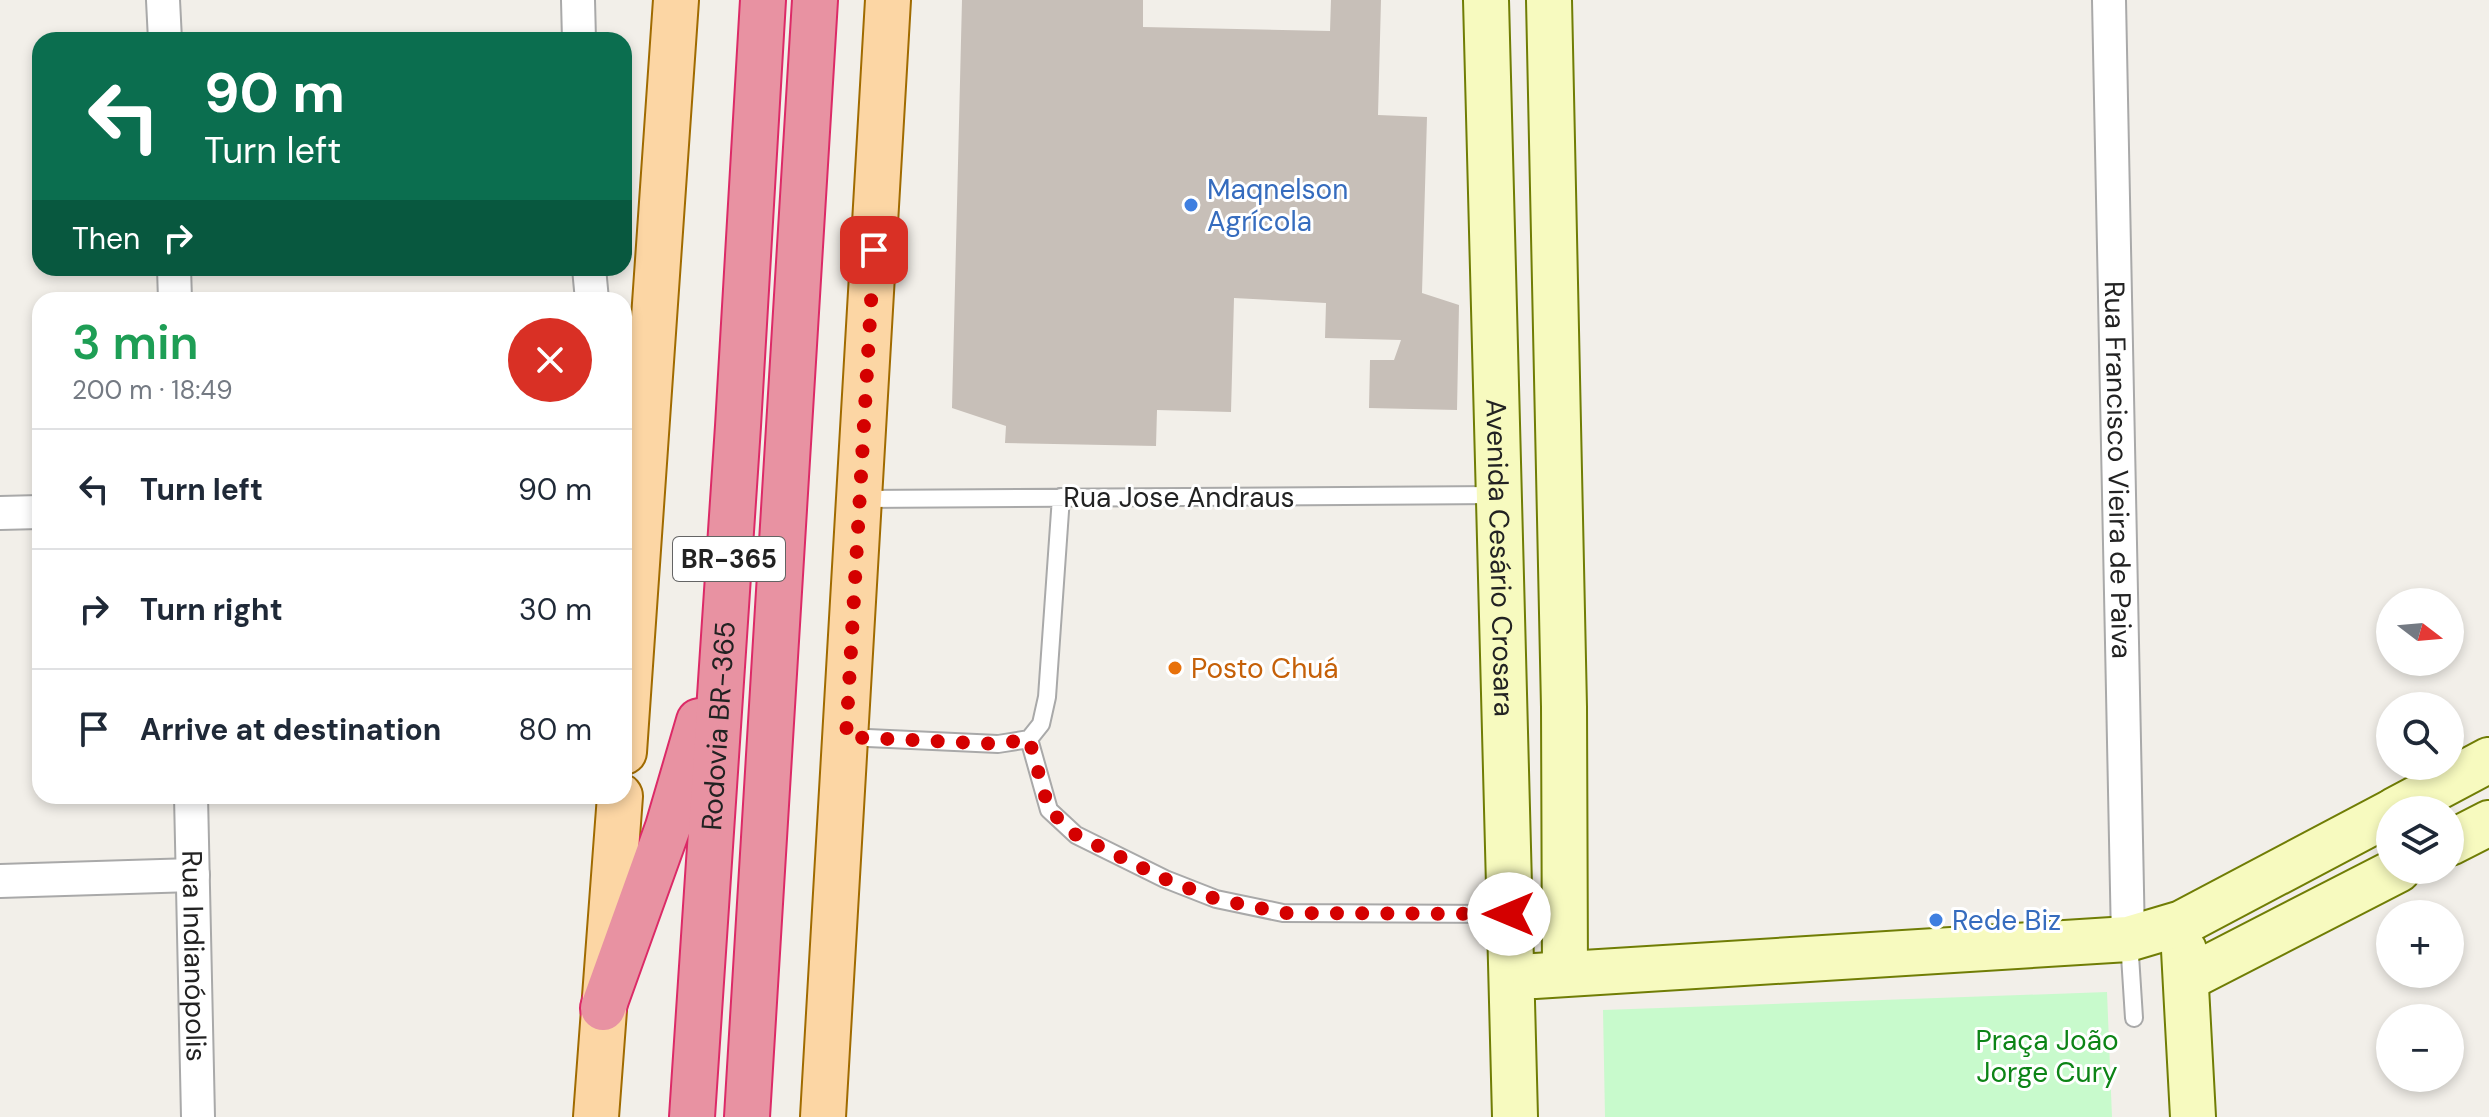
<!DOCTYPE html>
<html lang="en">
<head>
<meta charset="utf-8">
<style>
	:root { --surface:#fff; --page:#f2f2f3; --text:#1f2937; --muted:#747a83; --line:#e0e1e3 }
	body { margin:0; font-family:"DM Sans",sans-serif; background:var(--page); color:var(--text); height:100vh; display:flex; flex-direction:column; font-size:30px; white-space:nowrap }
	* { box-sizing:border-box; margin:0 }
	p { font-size:26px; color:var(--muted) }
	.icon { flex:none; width:44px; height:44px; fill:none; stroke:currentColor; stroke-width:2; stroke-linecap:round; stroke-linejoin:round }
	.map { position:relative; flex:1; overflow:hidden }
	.panel { position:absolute; left:32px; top:292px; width:600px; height:512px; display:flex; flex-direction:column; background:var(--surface); border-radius:24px; box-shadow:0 4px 12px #0003 }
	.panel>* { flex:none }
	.hud { position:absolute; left:32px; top:32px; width:600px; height:244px; border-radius:24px; box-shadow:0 4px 12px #0003; background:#0b6e4f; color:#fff; overflow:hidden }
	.needle { width:52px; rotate:106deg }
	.tools { position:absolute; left:2376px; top:588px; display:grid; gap:16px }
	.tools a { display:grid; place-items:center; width:88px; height:88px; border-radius:50%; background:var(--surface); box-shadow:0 4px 12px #0003; font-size:40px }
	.pin { position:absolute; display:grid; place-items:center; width:68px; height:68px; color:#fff; margin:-34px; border-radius:16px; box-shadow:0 4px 12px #0006 }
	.me { position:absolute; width:88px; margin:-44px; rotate:270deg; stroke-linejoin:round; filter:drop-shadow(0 0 6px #0008) }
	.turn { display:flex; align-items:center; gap:28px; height:168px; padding:0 40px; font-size:36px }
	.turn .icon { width:104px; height:104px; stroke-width:2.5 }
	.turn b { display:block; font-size:56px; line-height:68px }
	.then { display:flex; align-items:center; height:76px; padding:0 40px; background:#0003; gap:16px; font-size:30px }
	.round { display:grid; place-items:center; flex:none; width:84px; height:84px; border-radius:42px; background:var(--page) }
	.overview { display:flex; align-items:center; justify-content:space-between; height:136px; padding:0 40px }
	h1 { font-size:48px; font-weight:600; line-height:60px; color:#1e9e55 }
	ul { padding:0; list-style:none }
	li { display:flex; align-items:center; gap:24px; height:120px; padding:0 40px; border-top:2px solid var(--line) }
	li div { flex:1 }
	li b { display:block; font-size:30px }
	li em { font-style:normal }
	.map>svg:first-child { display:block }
	.park { fill:#c8facc }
	.building { fill:#c7bfb8 }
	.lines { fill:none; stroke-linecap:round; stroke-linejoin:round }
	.lane-casing { stroke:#a9a9a9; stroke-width:20 }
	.street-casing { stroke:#a9a9a9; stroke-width:36 }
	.secondary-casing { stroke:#707d05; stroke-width:48 }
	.primary-casing { stroke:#a06b00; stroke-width:48 }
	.highway-casing { stroke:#dc2a67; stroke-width:48 }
	.lane { stroke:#fff; stroke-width:16 }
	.street { stroke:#fff; stroke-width:32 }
	.secondary { stroke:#f7fabf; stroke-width:44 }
	.primary { stroke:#fcd6a4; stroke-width:44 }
	.highway { stroke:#e892a2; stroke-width:44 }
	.route { stroke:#d40000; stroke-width:14; stroke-dasharray:0 25.2 }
	.shop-dot { fill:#3f7fe0; stroke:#fff; stroke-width:3 }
	.food-dot { fill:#e8710a; stroke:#fff; stroke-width:3 }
	.labels { text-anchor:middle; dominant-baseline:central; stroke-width:6; stroke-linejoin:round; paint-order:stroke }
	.shield { fill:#fff; stroke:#646464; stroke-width:2 }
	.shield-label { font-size:26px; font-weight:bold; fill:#222 }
	.shop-label { font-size:28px; fill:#366cbe; stroke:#fff; text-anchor:start }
	.street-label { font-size:28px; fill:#222; stroke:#fff }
	.food-label { font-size:28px; fill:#c56008; stroke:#fff; text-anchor:start }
	.park-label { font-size:28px; fill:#0c8416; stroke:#fff }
</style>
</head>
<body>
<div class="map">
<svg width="2489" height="1117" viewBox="0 0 2489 1117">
	<rect width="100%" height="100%" fill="#f2efe9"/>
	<path class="park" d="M2107,992L2112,1117H1605L1603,1010Z"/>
	<path class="building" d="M962,0H1143V27L1330,31L1331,0H1381L1378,115L1427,117L1422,293L1459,305L1457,410L1369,408L1370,360H1394L1401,340L1325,338L1326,303L1234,298L1231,412L1157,410L1156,446L1005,443L1006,426L952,408Z"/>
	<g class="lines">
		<g class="lane-casing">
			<path id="lane" d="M862,499L1497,495
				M846,737L998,744L1029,739L1041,724L1047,697L1061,497
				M1029,739L1049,810L1076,835L1165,879L1216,899L1283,913L1507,914
				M2129,940L2134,1018"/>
		</g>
		<g class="street-casing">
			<g id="street">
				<path d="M163,0L165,40"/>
				<path d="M578,0L579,40"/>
				<path id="s1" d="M2109,0L2128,939"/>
				<path d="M174,268L175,300"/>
				<path d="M589,268L592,300"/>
				<path d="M0,513L40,512"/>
				<path id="s2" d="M191,796L198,1117"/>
				<path d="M0,881L193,875"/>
			</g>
		</g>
		<g class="secondary-casing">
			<g id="secondary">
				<path id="s3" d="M1486,0L1515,1117"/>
				<path d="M1549,0L1564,707L1565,973"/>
				<path d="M2395,810L2489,760"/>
				<path d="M2450,843L2489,823"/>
				<path d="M2184,950L2193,1117"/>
				<path d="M1535,976L2128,939L2182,923L2390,813"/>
				<path d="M2186,979L2398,870"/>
			</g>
		</g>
		<g class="primary-casing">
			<path id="primary" d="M624,752L676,0
				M596,1117L620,796
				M823,1117L888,0"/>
		</g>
		<g class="highway-casing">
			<g id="highway">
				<path d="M603,1008L668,827L699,721"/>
				<path id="s4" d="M692,1117L738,426L763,0"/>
				<path d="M747,1117L815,0"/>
			</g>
		</g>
		<use href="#lane" class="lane"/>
		<use href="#street" class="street"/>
		<use href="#secondary" class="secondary"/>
		<use href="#primary" class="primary"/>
		<use href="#highway" class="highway"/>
	</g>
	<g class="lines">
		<path class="route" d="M874,250L846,737L998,744L1029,739L1049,810L1076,835L1165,879L1216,899L1283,913L1509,914"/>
	</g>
	<g class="shop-dot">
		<circle cx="1191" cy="205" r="8"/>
		<circle cx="1936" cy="920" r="8"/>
	</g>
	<circle class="food-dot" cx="1175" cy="668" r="8"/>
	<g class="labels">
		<rect class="shield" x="673" y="537" width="112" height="44" rx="6"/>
		<g class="shield-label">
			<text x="729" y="559">BR-365</text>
		</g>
		<g class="shop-label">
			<text x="1207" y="189">Maqnelson<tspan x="1207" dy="32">Agrícola</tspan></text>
			<text x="1952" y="920">Rede Biz</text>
		</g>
		<g class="street-label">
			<text stroke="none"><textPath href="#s1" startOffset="470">Rua Francisco Vieira de Paiva</textPath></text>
			<text x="1179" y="497">Rua Jose Andraus</text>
			<text stroke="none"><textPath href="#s3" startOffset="558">Avenida Cesário Crosara</textPath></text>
			<text stroke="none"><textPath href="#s4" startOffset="392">Rodovia BR-365</textPath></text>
			<text stroke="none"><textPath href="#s2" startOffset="160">Rua Indianópolis</textPath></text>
		</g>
		<g class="food-label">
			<text x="1191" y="668">Posto Chuá</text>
		</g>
		<g class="park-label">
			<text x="2047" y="1040">Praça João<tspan x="2047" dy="32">Jorge Cury</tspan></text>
		</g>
	</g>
</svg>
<div class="tools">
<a><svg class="needle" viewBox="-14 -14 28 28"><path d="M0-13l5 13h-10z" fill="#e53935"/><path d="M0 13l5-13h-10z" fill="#747a83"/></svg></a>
<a><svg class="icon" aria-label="search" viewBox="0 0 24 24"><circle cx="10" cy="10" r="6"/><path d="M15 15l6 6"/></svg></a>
<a><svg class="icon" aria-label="layers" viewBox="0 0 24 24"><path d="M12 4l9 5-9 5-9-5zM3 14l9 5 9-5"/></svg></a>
<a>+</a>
<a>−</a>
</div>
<div class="pin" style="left:874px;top:250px;background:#d93025"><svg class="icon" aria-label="arrive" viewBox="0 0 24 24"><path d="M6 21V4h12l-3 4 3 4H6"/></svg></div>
<svg class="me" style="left:1509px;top:914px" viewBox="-20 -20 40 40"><circle r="19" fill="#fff"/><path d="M0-13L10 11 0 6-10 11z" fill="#d40000"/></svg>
<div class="hud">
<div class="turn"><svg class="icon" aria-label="left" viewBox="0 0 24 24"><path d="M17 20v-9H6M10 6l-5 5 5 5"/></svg><div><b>90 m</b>Turn left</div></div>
<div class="then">Then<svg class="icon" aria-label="right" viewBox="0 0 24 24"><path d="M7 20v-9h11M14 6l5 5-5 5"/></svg></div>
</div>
<section class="panel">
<div class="overview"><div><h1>3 min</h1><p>200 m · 18:49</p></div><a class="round" style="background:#d93025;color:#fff"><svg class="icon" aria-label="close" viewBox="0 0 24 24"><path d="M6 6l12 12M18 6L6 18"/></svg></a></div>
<ul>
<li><svg class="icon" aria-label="left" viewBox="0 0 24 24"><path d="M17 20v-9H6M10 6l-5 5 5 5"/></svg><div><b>Turn left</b></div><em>90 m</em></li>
<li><svg class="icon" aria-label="right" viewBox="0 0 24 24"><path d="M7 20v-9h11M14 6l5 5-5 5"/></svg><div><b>Turn right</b></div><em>30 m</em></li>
<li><svg class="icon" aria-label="arrive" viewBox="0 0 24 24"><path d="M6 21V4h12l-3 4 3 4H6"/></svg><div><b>Arrive at destination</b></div><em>80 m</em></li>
</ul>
</section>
</div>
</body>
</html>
